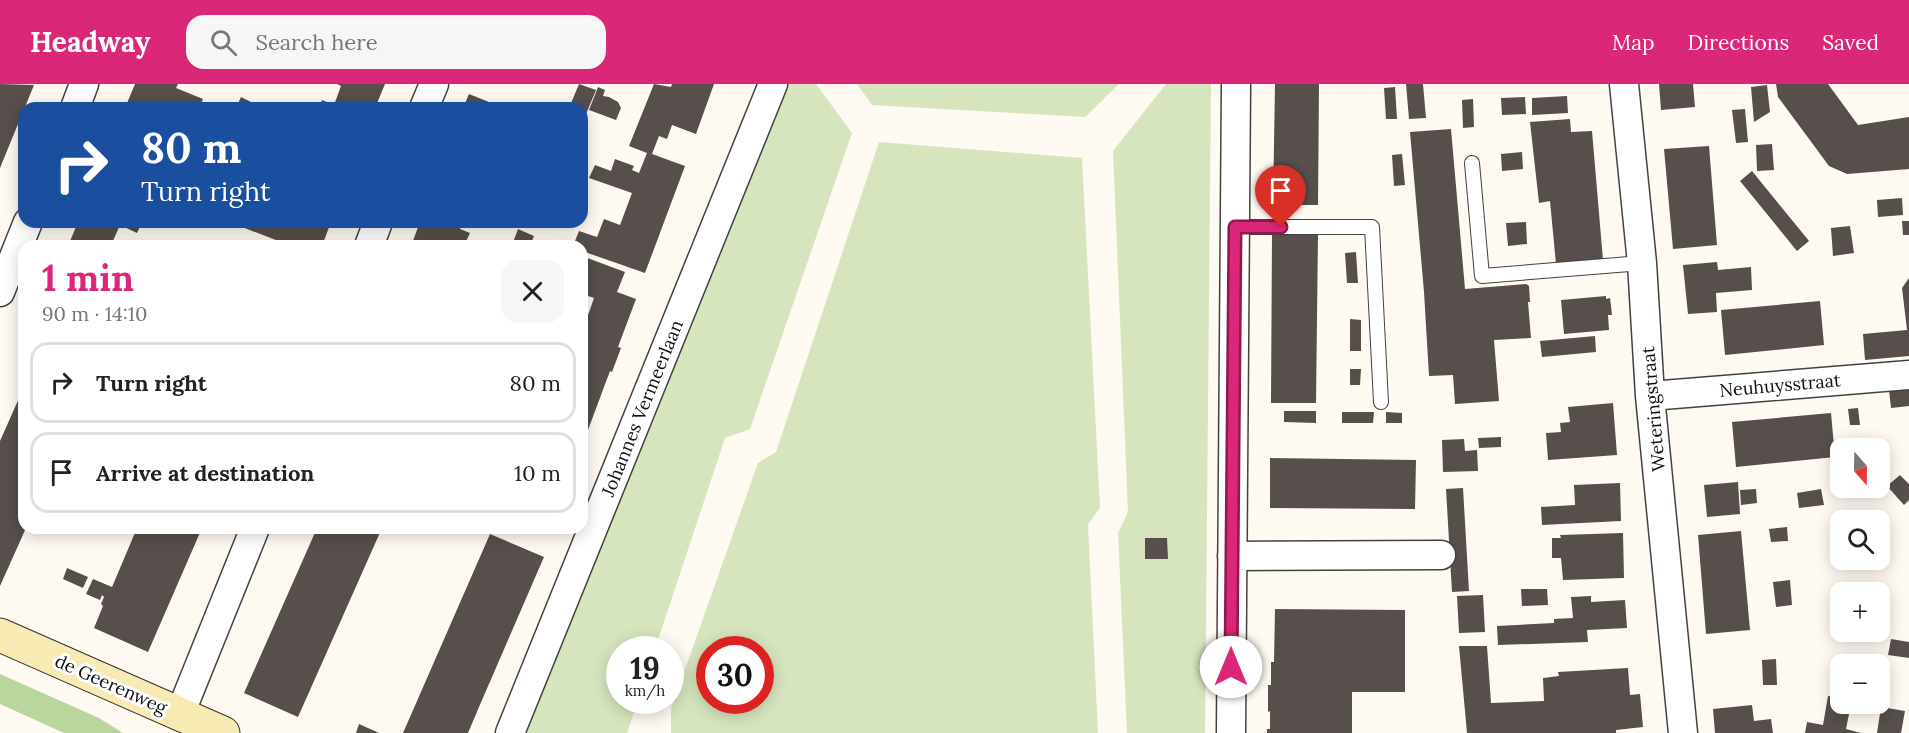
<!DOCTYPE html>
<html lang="en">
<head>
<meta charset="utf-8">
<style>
	:root { --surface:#fff; --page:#f6f6f6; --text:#222; --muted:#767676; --line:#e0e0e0; --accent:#db2777 }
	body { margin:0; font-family:Lora,serif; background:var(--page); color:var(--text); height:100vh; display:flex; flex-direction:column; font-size:22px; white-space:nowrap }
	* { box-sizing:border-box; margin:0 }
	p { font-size:20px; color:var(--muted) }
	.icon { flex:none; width:33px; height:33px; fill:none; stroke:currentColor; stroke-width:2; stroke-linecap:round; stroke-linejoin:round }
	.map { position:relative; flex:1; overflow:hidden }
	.side { position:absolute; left:18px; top:156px; width:570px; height:294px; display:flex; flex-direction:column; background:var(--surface); border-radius:18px; box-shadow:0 3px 15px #0003 }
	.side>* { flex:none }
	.hud { position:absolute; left:18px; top:18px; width:570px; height:126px; border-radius:18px; box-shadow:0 3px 15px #0003; background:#1a4fa0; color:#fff; overflow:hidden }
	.needle { width:39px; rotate:160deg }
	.controls { position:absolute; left:1830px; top:354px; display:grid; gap:12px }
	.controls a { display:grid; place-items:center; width:60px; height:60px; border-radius:12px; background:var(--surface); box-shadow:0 3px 15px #0003; font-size:30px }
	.speed { position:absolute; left:606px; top:552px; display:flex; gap:12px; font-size:30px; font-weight:700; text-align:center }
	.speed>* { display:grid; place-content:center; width:78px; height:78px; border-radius:50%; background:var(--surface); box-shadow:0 3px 15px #0003; line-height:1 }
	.speed small { font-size:15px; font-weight:400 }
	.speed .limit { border:9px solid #d22; background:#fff; color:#111 }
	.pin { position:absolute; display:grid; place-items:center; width:51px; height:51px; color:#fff; margin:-62px -26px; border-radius:50% 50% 50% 0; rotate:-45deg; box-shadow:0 0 6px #0007 }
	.pin .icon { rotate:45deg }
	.me { position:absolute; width:66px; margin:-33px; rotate:0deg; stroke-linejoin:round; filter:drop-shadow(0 0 4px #0008) }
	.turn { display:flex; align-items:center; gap:21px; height:126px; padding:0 24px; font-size:27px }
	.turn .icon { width:78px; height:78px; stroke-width:2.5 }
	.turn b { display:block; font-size:42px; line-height:51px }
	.round { display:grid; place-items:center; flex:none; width:63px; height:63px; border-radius:18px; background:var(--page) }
	.overview { display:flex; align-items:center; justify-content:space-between; height:102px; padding:0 24px }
	h1 { font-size:36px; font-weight:700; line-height:45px; color:var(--accent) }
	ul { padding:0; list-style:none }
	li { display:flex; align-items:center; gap:18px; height:81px; margin:0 12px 9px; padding:0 12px; border:3px solid var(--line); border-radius:18px }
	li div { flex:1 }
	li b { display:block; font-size:22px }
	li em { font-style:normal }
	header { display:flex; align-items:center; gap:36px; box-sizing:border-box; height:84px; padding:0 30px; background:var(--accent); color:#fff }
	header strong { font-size:28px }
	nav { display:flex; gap:33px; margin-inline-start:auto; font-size:21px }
	.search { width:420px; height:54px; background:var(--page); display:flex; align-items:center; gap:15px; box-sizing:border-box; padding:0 21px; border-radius:18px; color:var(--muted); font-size:22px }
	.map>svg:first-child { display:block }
	.green { fill:#d6e5be; fill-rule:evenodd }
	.forest { fill:#bbd59f }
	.building { fill:#564f4c }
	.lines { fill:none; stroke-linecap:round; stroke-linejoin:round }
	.lane-casing { stroke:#424242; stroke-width:16 }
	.street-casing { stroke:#424242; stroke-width:31 }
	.secondary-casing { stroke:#313131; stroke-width:35 }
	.lane { stroke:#fff; stroke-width:14 }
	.street { stroke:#fff; stroke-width:28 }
	.secondary { stroke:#f7eab3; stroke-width:33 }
	.route-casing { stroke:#8e194d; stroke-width:15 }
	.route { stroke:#db2777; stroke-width:10 }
	.labels { text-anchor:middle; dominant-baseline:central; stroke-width:6; stroke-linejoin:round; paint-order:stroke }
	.street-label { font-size:18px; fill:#0f0f0f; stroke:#fff }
</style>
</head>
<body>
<header>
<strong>Headway</strong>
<div class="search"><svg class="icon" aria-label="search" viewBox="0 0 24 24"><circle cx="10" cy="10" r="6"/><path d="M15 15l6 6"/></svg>Search here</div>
<nav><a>Map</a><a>Directions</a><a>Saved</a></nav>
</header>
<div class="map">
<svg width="1909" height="649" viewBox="0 0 1909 649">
	<rect width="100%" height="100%" fill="#fefaf2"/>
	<path class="green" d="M781,0H816L852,49L750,345L725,354L655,565L620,566V616L638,617L627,649H526Z
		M857,0H1119L1085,33L872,21Z
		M1166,0H1211L1205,649H1127L1118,449L1128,428L1113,67Z
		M879,58L1082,74L1100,424L1088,440L1098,649H671V625L758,379L776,368ZM710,566H760V616H710Z"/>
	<path class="forest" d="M0,590L99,634L123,649H64L0,620Z"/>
	<path class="building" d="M0,0L34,1L0,84Z
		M135,0H178L176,4L203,15L199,24H125Z
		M337,0H385L375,24H319L322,16L334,21L341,2Z
		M579,0L596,6L582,40V24H569Z
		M654,0L671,3L672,0H714L696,50L672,41L667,55L659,52L652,70L685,82L645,189L582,167V162H573L579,147L597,153L604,135L620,141L632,109L589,94L595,81L611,87L615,75L634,82L632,86L639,89L647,69L629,62Z
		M1275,0H1319L1318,121H1273Z
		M1406,0H1423L1426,34L1409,35Z
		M1659,0H1693L1695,23L1661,26Z
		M1776,0H1828L1858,41L1909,33V85L1847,90L1829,82L1778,13Z
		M1767,1L1770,28L1754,38L1751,3Z
		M598,3L605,6L603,12L609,13L618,18L621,24L616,36L589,26Z
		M1395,3L1397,35H1386L1384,4Z
		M469,10L504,24H463Z
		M1567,12L1568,29L1532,31V14Z
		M241,13L253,19L251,24H236Z
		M1525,13L1526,30L1502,31L1501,14Z
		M1473,15L1474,43L1463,44L1462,16Z
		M1745,25L1748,58L1736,59L1732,26Z
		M1570,35L1571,48L1592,47L1603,176L1556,180L1550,117L1539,119L1530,38Z
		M1451,45L1465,205L1526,200L1529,202L1530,218H1528L1531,254L1494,256L1499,317L1455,320L1453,291L1429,292L1424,208L1410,48Z
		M1772,60L1774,86L1757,87L1756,61Z
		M1709,62L1717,161L1673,165L1664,65Z
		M1522,68L1523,85L1502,87L1501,70Z
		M1402,70L1405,101L1394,102L1392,71Z
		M1752,87L1809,157L1797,167L1740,97Z
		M1902,114L1903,131L1878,133L1877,116Z
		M1902,137H1909V151H1903Z
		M78,138H142L137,149L120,141L112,159L118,162H68Z
		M244,138L288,139L331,138L322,162H279L281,158L242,143Z
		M420,138H462L460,145L470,149L464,162H411Z
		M1526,138L1527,160L1508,162L1506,139Z
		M1850,142L1854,169L1833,172L1831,144Z
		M518,145L534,152L530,162L512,161Z
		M1272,150H1318L1316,319H1271Z
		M1356,168L1358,199H1347L1345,169Z
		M582,172L625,188L617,208L636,215L618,263L621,264L612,288L610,287L582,362V248L594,214L582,210L584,187H582Z
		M1717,178L1718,186L1751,183L1752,206L1716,209L1717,228L1688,230L1683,181Z
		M1909,194V272L1865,276L1863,250L1907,246L1902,204Z
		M1606,212V215L1610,214L1612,231H1608L1609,246L1564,250L1561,216Z
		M1820,217L1824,261L1725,271L1721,226Z
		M1350,235L1361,236V267H1350Z
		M1595,252L1596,268L1542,273L1540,257Z
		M1350,285H1361L1360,301H1350Z
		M24,303V444H26L0,502V357Z
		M1909,304V322L1891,324L1889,306Z
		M1613,319L1617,371L1548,376L1546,349L1561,348L1560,339L1570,338L1568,323Z
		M1858,324L1860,341H1850L1848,325Z
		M1284,327H1316V339L1284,338Z
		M1342,328H1374L1373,339H1342Z
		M1386,328L1402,329V339H1386Z
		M1831,329L1835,373L1736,383L1732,338Z
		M1501,353V363L1479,364L1478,354Z
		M1464,355L1465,367L1477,366L1478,387L1443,388L1442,356Z
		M1270,374L1416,376L1415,425L1270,424Z
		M1900,391L1909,400V416L1904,421L1887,402Z
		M1738,398L1740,430L1707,433L1704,401Z
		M1620,399L1621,437L1542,441L1541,423L1575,421L1574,401Z
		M1463,404L1469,507L1452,508L1446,405Z
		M1756,405L1757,419L1741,421L1740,406Z
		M1821,405L1824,421L1799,424L1797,409Z
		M1787,443L1788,457L1771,458L1769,445Z
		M137,444H202L148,568L94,544L103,522L101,520L104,513L102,511L100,516L86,510L93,495L112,503Z
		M317,444H382L298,633L244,609Z
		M1741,447L1750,546L1706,550L1698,451Z
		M1623,449L1624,494L1563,496L1561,474H1552V454H1561L1560,451Z
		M490,450L544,473L479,623L468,649H403Z
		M1145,454H1167L1168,475H1145Z
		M67,484L88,493L83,504L63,495Z
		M1790,496L1792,521L1776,523L1773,498Z
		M1521,505H1547L1548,521L1522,522Z
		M1483,511L1485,548L1459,549L1457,512Z
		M1591,512V518L1625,516L1627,544L1587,546L1588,558L1498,561L1497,542L1554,539V535L1573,534L1571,513Z
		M1275,525L1405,526V608H1352V649H1267V645H1270V627L1268,628V601H1271V578H1274Z
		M1891,555L1909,558V574L1888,571Z
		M1459,562H1487L1491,619L1544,617L1543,594L1559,592L1558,588L1628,584L1630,611L1640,610L1643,643L1616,646V649H1467Z
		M1776,575L1777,601H1763L1762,576Z
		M1833,581L1840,582V599L1830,597Z
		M1828,612L1840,613V620H1851L1846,645L1861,649H1805L1807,638L1823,641Z
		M1752,621L1754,637L1771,635L1773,649H1715L1713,625Z
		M1881,623L1905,627L1901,649H1877Z
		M359,640L379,649H356Z"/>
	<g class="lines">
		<g class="lane-casing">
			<path id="lane" d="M1472,79L1482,192L1642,179
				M1235,143H1372L1381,318"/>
		</g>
		<g class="street-casing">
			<path id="street" d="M1624,0L1642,179L1650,312L1683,649
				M75,24L84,0
				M424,24L434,0
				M369,162L378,138
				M0,208L28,138
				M1650,312L1909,291
				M1232,472L1441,471
				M180,630L255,444
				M510,649L773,0
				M1231,649L1236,0"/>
		</g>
		<g class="secondary-casing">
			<path id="secondary" d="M0,551L223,649"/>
		</g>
		<use href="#lane" class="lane"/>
		<use href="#street" class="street"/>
		<use href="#secondary" class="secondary"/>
	</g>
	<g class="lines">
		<g class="route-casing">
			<path id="route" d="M1231,583L1235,143H1281"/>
		</g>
		<use href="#route" class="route"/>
	</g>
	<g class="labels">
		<g class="street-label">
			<text transform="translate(1780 301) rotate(-5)">Neuhuysstraat</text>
			<text transform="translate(642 324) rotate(-68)">Johannes Vermeerlaan</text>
			<text transform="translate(1653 325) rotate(-95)">Weteringstraat</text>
			<text transform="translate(111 600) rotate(24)">de Geerenweg</text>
		</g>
	</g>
</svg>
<div class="controls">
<a><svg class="needle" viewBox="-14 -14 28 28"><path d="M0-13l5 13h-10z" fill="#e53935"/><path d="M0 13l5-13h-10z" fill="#767676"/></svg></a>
<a><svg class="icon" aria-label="search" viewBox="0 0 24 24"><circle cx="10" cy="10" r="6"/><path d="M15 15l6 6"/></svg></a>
<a>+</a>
<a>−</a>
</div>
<div class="speed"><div>19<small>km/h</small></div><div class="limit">30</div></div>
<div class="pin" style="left:1281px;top:143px;background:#d93025"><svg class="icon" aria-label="arrive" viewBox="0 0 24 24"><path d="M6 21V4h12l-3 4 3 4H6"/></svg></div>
<svg class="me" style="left:1231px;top:583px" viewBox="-20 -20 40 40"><circle r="19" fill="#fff"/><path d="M0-13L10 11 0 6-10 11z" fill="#db2777"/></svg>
<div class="hud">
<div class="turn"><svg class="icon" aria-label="right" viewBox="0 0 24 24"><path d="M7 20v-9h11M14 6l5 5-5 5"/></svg><div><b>80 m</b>Turn right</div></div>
</div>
<section class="side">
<div class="overview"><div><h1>1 min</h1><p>90 m · 14:10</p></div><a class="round"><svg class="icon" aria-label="close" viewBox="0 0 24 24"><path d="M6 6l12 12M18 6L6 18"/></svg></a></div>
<ul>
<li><svg class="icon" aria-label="right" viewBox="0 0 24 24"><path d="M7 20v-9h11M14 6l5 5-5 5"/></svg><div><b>Turn right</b></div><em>80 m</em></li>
<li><svg class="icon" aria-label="arrive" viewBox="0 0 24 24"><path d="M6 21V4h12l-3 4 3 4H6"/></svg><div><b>Arrive at destination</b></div><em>10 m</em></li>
</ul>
</section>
</div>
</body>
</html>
